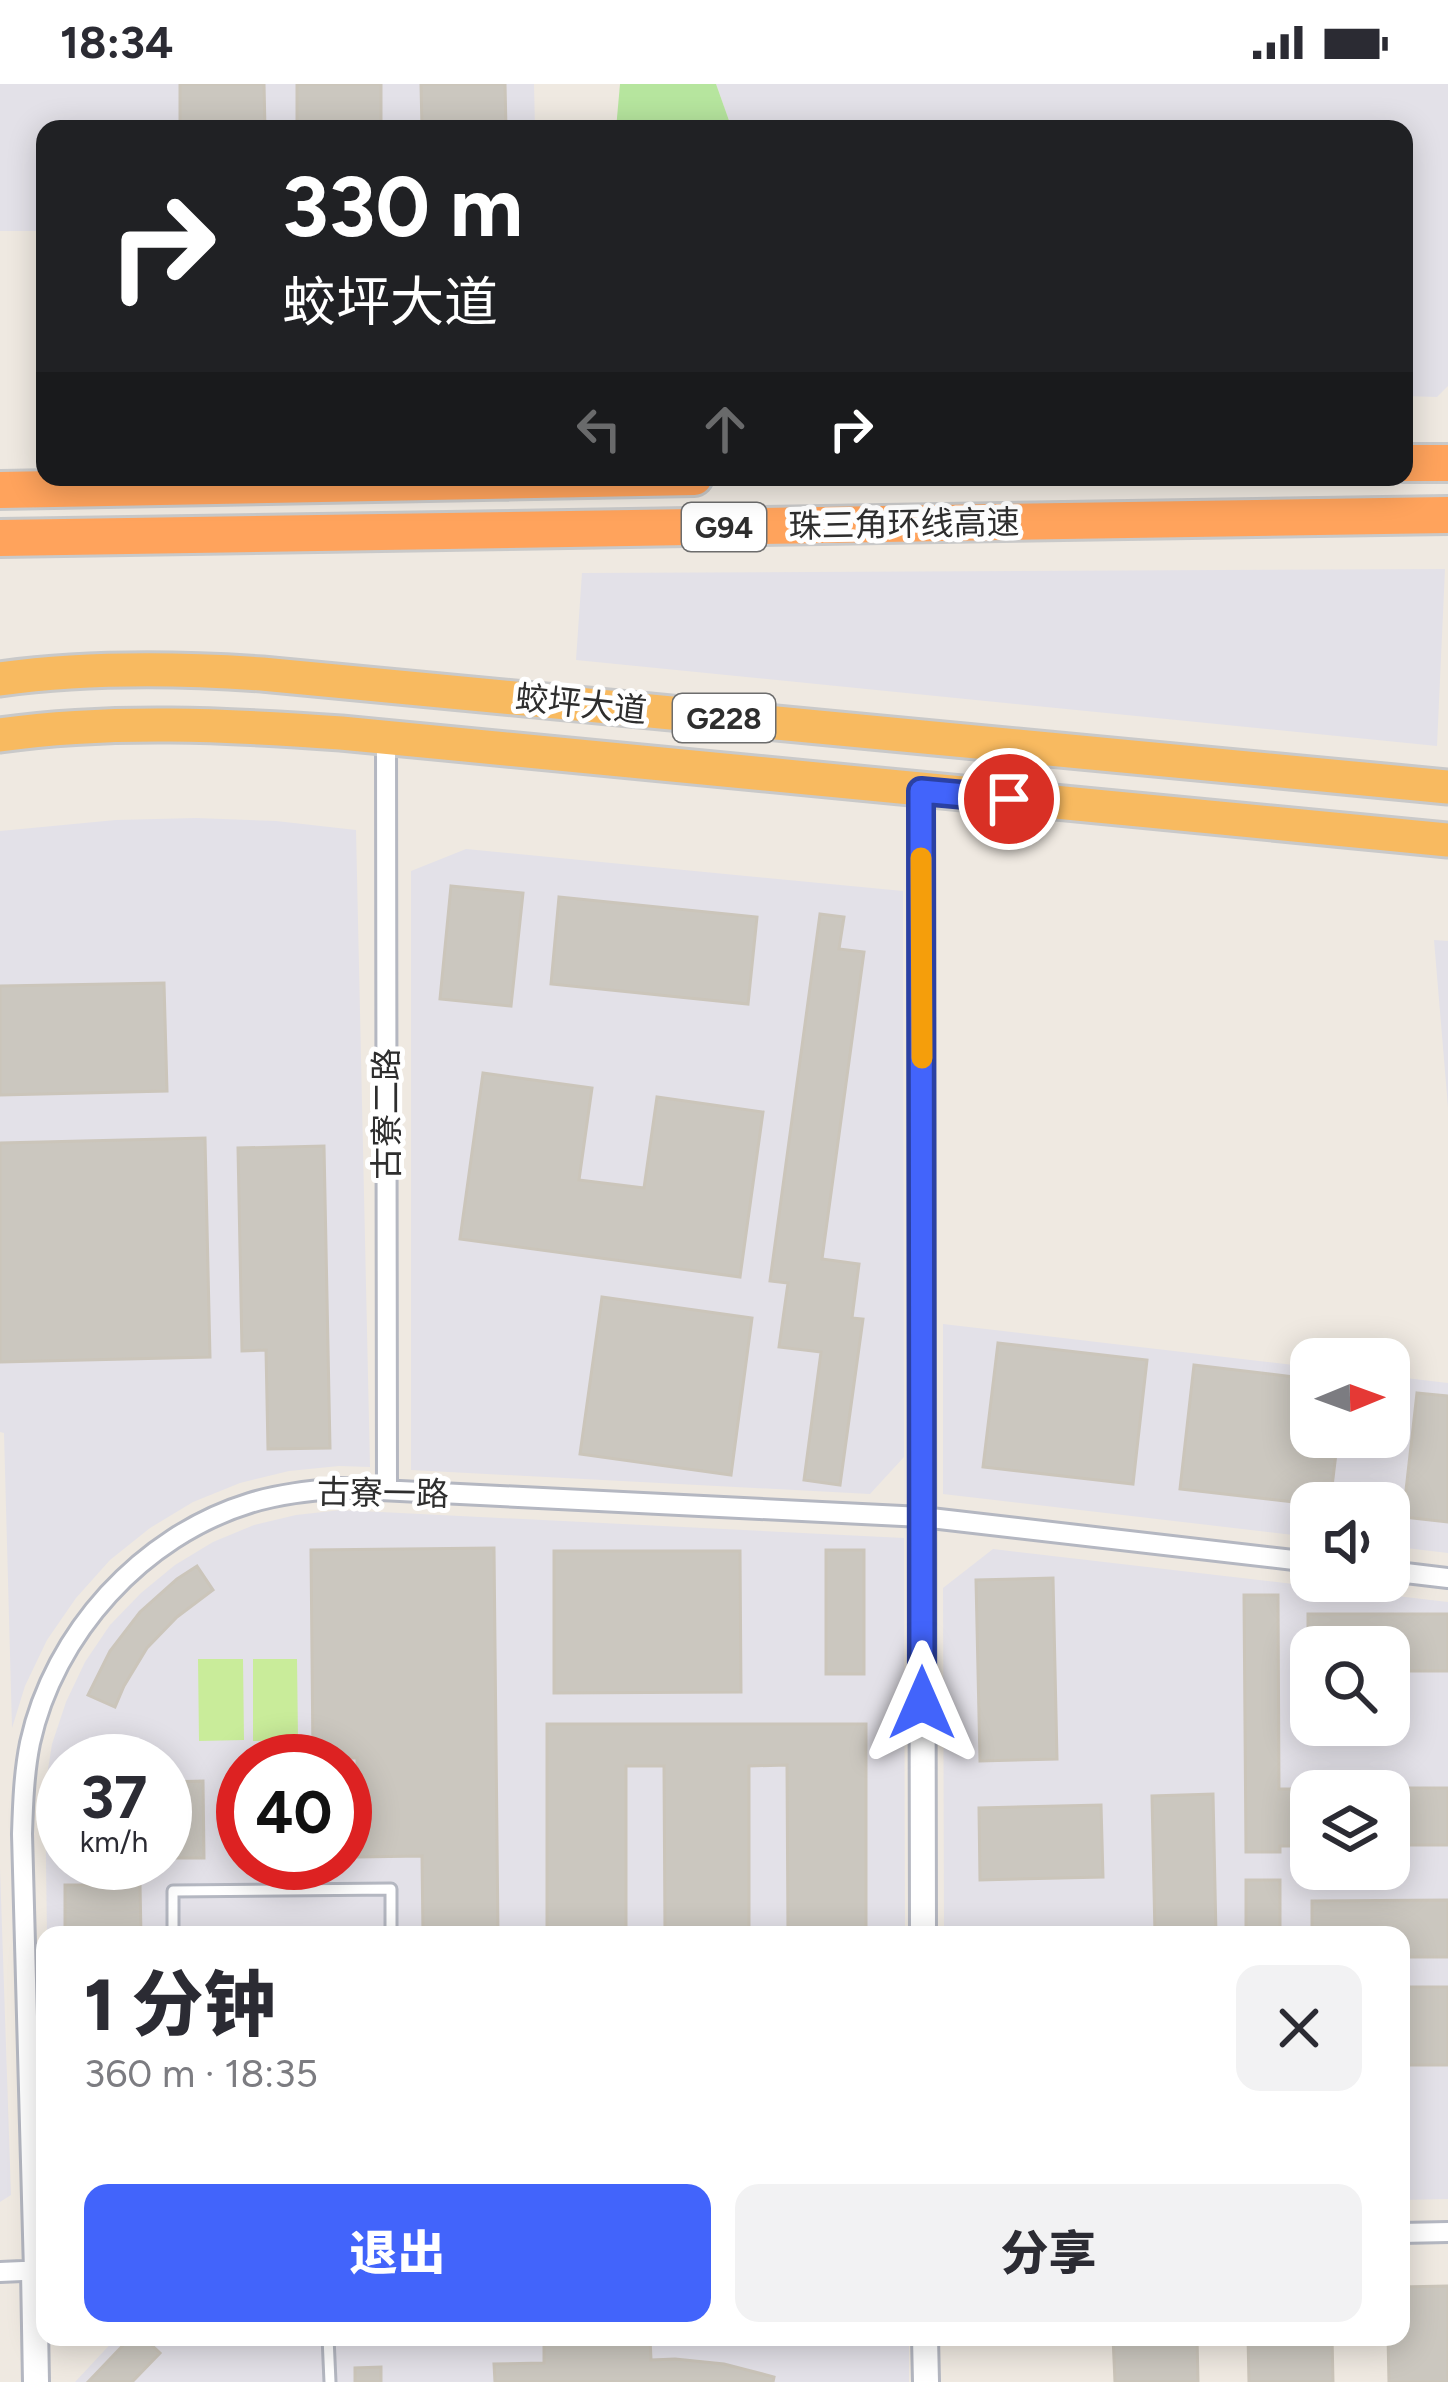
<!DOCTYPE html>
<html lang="zh">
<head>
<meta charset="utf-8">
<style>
	:root { --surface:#fff; --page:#f2f2f3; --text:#2b2b33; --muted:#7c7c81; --accent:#4264fb }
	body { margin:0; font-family:Figtree,"Noto Sans SC",sans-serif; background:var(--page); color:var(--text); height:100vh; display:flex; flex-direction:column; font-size:45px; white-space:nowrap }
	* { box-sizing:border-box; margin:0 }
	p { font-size:39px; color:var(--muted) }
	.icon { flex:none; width:66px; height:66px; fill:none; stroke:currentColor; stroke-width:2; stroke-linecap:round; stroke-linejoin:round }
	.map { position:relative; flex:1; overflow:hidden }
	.panel { position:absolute; left:36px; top:1842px; width:1374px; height:420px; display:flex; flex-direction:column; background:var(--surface); border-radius:24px; box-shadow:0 6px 30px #0003 }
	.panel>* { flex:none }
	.hud { position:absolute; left:36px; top:36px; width:1377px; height:366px; border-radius:24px; box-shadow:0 6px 30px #0003; background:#202124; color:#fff; overflow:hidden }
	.needle { width:78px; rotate:89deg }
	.controls { position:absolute; left:1290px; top:1254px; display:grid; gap:24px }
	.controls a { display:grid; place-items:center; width:120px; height:120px; border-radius:24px; background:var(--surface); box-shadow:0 6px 30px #0003; font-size:60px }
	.speed { position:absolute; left:36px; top:1650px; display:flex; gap:24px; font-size:60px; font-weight:700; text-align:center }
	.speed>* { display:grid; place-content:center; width:156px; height:156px; border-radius:50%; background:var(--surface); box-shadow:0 6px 30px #0003; line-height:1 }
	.speed small { font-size:30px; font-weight:400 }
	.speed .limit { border:18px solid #d22; background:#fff; color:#111 }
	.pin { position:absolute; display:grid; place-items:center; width:102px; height:102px; color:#fff; margin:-51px; border:6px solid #fff; border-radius:50%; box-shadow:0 3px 12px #0007 }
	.me { position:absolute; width:132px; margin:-66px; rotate:0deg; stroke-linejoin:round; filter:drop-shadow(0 0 9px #0008) }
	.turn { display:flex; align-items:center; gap:42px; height:252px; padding:0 48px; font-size:54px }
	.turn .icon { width:156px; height:156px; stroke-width:2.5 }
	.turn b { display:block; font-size:84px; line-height:102px }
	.lanes { display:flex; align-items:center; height:114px; padding:0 48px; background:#0003; justify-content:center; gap:60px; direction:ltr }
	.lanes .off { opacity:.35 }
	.round { display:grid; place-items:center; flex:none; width:126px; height:126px; border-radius:24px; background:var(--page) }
	.headline { display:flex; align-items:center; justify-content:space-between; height:204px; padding:0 48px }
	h1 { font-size:72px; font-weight:800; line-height:90px }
	.button { display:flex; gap:24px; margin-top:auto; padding:24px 48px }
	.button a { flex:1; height:138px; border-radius:24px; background:var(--accent); color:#fff; font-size:48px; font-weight:800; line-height:138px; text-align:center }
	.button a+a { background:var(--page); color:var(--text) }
	.status { display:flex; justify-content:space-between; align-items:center; height:84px; padding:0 60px; background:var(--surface); direction:ltr }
	.status svg { height:33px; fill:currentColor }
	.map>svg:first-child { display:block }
	.industrial { fill:#e3e1e8; fill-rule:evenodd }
	.green { fill:#b6e59e }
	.pitch { fill:#c9ec9a }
	.building { fill:#cbc7bf; stroke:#cbc5ba; stroke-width:3 }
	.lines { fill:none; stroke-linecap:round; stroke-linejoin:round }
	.service-casing { stroke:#b4b7c1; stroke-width:15 }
	.minor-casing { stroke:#b4b7c1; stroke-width:24 }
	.tertiary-casing { stroke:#b4b7c1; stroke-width:30 }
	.trunk-casing { stroke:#c9c9c9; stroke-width:39 }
	.motorway-casing { stroke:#c9c9c9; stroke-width:42 }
	.service { stroke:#fff; stroke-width:9 }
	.minor { stroke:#fff; stroke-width:18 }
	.tertiary { stroke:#fff; stroke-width:24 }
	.trunk { stroke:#f8ba60; stroke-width:33 }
	.motorway { stroke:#ffa35c; stroke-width:36 }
	.route-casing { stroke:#2b41a3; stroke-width:30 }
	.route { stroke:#4264fb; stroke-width:21 }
	.slow { stroke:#f59e0b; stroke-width:21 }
	.labels { text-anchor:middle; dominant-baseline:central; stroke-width:10; stroke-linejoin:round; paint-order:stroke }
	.shield { fill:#fff; stroke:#6d6d6d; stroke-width:3 }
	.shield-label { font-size:30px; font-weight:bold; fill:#2e2e2e }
	.street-label { font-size:33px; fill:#2e2e2e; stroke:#fff }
</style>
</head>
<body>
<div class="status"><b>18:34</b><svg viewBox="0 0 49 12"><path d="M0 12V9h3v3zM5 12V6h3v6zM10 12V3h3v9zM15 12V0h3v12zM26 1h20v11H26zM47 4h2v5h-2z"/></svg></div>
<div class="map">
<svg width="1448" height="2298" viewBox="0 0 1448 2298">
	<rect width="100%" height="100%" fill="#efe9e1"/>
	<path class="industrial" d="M0,0H534L535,45H45V147H0Z
		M716,0H1448V302L1437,313L1404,312V45H732Z
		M1445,485L1437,662L576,576L582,489Z
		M196,734L276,737L356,746L370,1383L339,1382L289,1387L240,1399L193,1418L150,1444L110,1476L76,1514L47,1556L25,1602L12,1644L4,1349L0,1348V747L116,736Z
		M466,765L903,807L904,1373L870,1410L411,1386V787Z
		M1434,856L1448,857V1023Z
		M943,1240L1311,1283V1353H1389V1292L1448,1299V1469L1389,1462V1419H1311V1453L943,1410Z
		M341,1426L904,1454L905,1851H47L45,1704L52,1660L66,1618L85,1578L110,1541L141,1509L175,1481L213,1458L254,1441L296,1431ZM63,1677H165V1779H63ZM243,1677H345V1779H243Z
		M993,1465L1448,1518V2115L1401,2116V1851H944L943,1504ZM1311,1563H1389V1641H1311ZM1311,1707H1389V1785H1311Z
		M0,1784L11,2111L0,2118Z
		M117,2253H902L909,2259V2298H75Z"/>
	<path class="green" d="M620,0H716L732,45H616Z"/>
	<path class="pitch" d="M198,1575H243L244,1656L199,1657Z
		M253,1575H297L298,1656L253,1657Z"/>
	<path class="building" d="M180,0H264L265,45H180Z
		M297,0H381V45H297Z
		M421,0H505L506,45H422Z
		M451,802L523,809L511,922L440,915Z
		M559,813L757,833L748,920L551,900Z
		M820,830L844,833L839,865L864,868L822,1175L859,1180L852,1234L863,1235L840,1401L804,1396L821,1268L779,1263L788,1199L770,1197Z
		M164,899L167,1007L0,1011V902Z
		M483,989L592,1004L579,1096L644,1104L657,1013L763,1028L740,1193L460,1155Z
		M205,1054L210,1273L0,1278V1059Z
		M324,1062L330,1364L268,1365L266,1266L242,1267L238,1064Z
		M602,1213L752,1234L731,1391L580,1370Z
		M998,1259L1147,1276L1133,1400L983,1383Z
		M1194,1281L1311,1295V1353H1338L1330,1419L1311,1420L1180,1405Z
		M1417,1309L1448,1312V1438L1403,1433Z
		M494,1464L498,1851H423L422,1772L358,1773L357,1674H313L311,1466Z
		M826,1466H864V1590H826Z
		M554,1467H740L741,1608L554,1609Z
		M197,1482L213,1506L177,1533L147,1564L124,1602L115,1623L88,1611L110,1567L140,1528L177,1495Z
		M1053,1494L1057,1675L980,1677L976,1496Z
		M1244,1511H1278L1279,1705H1311V1762H1280V1768H1246Z
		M1308,1530H1448V1587H1389V1563H1308Z
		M547,1640H866V1851H788L787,1681L749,1682V1851H665L664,1682H626V1851H547Z
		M203,1697L204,1774H165V1698Z
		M1389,1704H1448V1761H1389Z
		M1213,1710L1216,1851H1155L1152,1712Z
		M1101,1721L1103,1793L980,1796L979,1724Z
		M1246,1796H1280V1851H1246Z
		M65,1801H140L141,1851H65Z
		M1448,1816V1873H1401V1851H1312V1817Z
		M1401,1903H1448V1981H1401Z
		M1448,2202V2298H1389L1388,2253H1401V2203Z
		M131,2253H143L160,2269L132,2298H88Z
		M544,2253H650L651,2276L675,2275L724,2280L774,2293L773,2298H495L494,2280L544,2279Z
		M1113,2253H1197L1198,2298H1115Z
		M1248,2253H1332L1333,2298H1249Z
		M381,2283V2298H355V2284Z"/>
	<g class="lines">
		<g class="service-casing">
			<path id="service" d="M173,1851V1807L391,1805V1851
				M328,2253L330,2298"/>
		</g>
		<g class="minor-casing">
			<path id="minor" d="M386,653L387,1406
				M1389,1487L1448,1494
				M1401,2149L1448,2148
				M34,2187L22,1750C23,1719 24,1689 30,1659C54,1549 142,1452 250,1419C279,1410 309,1407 340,1404L922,1433L1311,1478
				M0,2188L45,2186"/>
		</g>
		<g class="tertiary-casing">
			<path id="tertiary" d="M921,707L923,1851
				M34,2187L36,2298
				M925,2253L926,2298"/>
		</g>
		<g class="trunk-casing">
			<path id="trunk" d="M0,595C87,583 174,584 262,590L1448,703
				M0,651C113,635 228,641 341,649L1448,756"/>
		</g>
		<g class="motorway-casing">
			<path id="motorway" d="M1404,379H1448
				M0,406L694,393
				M0,454L1448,431"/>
		</g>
		<use href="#service" class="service"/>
		<use href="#minor" class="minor"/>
		<use href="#tertiary" class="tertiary"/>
		<use href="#trunk" class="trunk"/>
		<use href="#motorway" class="motorway"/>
	</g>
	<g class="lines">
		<g class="route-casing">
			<path id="route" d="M922,1619L921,707L1009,715"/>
		</g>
		<use href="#route" class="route"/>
		<path class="slow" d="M921,774L922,974"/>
	</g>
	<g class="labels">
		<g class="shield">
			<rect x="682" y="419" width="84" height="48" rx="9"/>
			<rect x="673" y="610" width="102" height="48" rx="9"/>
		</g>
		<g class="shield-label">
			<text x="724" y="443">G94</text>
			<text x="724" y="634">G228</text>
		</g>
		<g class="street-label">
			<text transform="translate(904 440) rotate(-1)">珠三角环线高速</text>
			<text transform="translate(581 620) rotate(6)">蛟坪大道</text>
			<text transform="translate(386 1030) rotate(-90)">古寮二路</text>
			<text transform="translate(383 1409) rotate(1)">古寮一路</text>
		</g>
	</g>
</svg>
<div class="controls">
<a><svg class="needle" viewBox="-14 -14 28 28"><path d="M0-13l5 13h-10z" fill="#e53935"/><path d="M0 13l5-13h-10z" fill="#7c7c81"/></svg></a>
<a><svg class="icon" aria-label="sound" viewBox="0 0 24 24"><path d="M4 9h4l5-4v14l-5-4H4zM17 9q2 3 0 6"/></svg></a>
<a><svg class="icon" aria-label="search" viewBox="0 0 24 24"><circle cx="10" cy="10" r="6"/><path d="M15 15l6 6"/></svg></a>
<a><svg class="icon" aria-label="layers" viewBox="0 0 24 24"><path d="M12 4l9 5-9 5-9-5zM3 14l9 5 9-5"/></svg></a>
</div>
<div class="speed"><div>37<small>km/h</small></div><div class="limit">40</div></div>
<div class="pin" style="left:1009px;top:715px;background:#d93025"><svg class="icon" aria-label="arrive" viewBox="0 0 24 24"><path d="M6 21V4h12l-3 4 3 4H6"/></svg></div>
<svg class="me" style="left:922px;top:1619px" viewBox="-20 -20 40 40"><path d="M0-17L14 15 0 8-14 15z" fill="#4264fb" stroke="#fff" stroke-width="4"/></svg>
<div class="hud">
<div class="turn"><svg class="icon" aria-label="right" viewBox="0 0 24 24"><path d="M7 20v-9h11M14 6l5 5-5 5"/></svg><div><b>330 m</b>蛟坪大道</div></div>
<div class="lanes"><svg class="icon off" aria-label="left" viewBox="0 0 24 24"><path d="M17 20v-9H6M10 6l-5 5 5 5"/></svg><svg class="icon off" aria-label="ahead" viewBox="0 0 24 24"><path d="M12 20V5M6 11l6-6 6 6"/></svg><svg class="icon" aria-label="right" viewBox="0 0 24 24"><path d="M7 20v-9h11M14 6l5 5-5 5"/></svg></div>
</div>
<section class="panel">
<div class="headline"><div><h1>1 分钟</h1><p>360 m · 18:35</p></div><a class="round"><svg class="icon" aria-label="close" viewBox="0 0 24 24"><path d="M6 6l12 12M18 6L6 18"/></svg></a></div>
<div class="button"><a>退出</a><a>分享</a></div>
</section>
</div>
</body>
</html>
